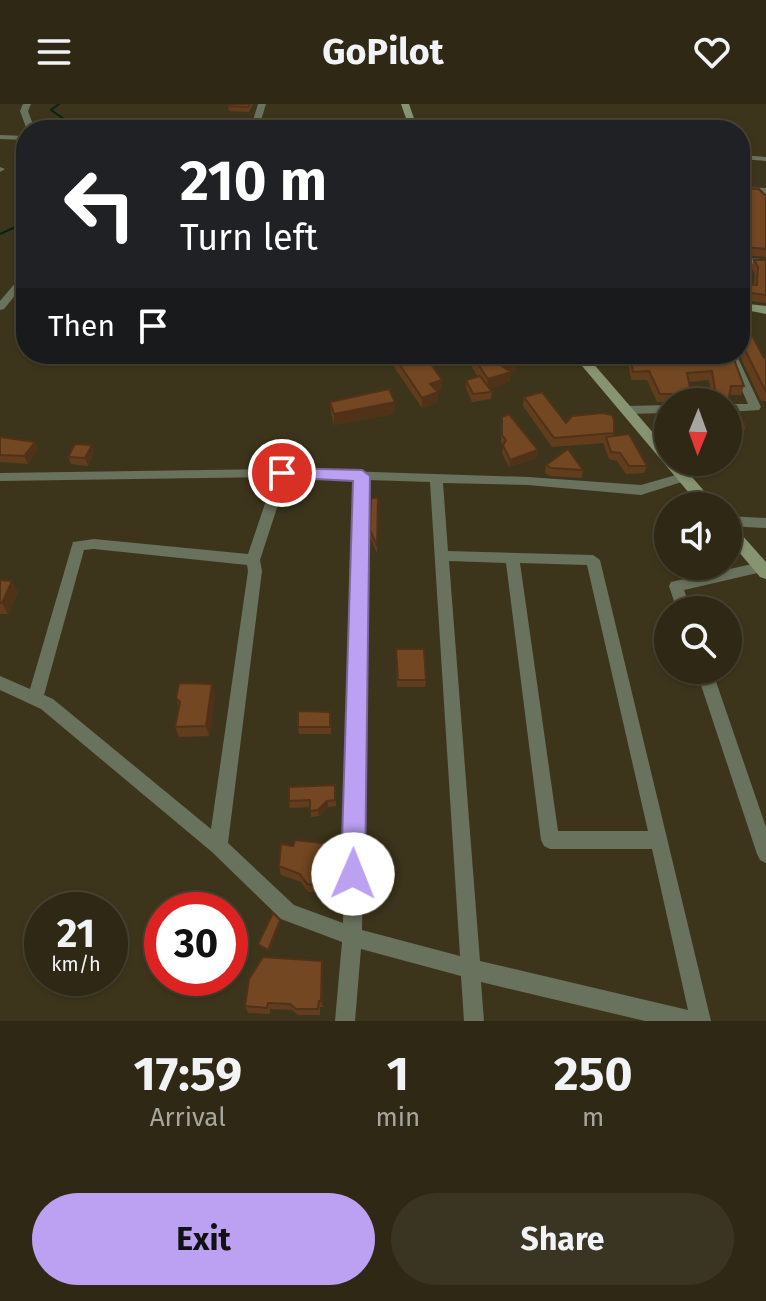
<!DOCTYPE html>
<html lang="en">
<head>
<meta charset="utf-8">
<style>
	:root { --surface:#2e2814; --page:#3a3422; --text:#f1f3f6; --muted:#a7a6a0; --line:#494434; --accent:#bca0f2 }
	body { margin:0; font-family:"Fira Sans",sans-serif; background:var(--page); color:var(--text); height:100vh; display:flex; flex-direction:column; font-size:30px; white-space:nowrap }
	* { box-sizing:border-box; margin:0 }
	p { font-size:26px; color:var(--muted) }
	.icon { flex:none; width:44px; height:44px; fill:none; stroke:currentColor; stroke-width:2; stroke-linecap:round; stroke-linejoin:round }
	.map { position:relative; height:917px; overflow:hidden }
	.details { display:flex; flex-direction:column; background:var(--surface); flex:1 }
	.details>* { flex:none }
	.top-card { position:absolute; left:16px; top:16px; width:734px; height:244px; border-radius:32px; box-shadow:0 2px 6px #0004,0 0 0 2px var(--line); background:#202124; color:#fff; overflow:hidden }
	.needle { width:52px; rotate:181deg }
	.controls { position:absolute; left:654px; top:284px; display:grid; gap:16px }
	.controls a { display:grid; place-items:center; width:88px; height:88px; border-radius:50%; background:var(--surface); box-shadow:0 2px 6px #0004,0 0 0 2px var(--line); font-size:40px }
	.speed { position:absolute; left:24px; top:788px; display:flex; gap:16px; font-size:40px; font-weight:700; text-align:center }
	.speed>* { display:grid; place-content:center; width:104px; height:104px; border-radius:50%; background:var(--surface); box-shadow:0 2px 6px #0004,0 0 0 2px var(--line); line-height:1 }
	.speed small { font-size:20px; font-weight:400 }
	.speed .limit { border:12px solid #d22; background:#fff; color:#111 }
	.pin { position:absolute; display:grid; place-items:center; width:68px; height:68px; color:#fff; margin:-34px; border:4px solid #fff; border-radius:50%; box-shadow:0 2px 8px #0007 }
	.me { position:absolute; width:88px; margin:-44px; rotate:1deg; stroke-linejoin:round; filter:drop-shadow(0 0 6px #0008) }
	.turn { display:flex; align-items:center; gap:28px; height:168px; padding:0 32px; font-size:36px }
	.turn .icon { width:104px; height:104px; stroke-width:2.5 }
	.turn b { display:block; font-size:56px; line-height:68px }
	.then { display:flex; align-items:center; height:76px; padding:0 32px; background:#0003; gap:16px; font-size:30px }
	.eta { display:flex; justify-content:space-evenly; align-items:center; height:136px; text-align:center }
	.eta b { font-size:48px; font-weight:700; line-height:56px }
	.button { display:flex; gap:16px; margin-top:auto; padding:16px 32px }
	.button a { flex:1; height:92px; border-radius:48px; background:var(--accent); color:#111; font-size:32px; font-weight:700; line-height:92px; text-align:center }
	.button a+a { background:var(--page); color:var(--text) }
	header { display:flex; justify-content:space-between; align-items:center; height:104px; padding:0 32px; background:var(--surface); font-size:36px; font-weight:700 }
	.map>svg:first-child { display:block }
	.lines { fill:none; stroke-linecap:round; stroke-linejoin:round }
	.stream { stroke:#052415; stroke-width:2 }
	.minor { fill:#69725c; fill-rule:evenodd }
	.secondary { fill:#869471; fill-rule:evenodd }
	.wall { fill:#623d1d }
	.shaded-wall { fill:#503218 }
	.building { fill:#724722; stroke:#503218; stroke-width:2 }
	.route { fill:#bca0f2; stroke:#7a689d; stroke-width:2 }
</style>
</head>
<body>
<header><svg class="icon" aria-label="menu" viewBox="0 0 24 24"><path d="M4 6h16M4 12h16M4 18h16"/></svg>GoPilot<svg class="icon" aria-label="heart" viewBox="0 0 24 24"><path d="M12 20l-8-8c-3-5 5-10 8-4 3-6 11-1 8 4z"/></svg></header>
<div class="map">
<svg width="766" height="917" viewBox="0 0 766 917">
	<rect width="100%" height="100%" fill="#3d351b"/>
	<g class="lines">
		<path class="stream" d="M59,0L51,6L64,15L60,26
			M14,124L26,111
			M0,130L26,118"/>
		<path class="minor" d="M23,0H31L28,7L35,26H27L20,7Z
			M258,0H266L258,26H250Z
			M0,31L26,32V36L0,35Z
			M740,51L766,53V57L740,55Z
			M0,63L5,65L0,68Z
			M740,83L766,84V90L740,89Z
			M740,154L766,155V161L740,160Z
			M26,169V178L4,205L0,206V197L23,170Z
			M726,250H736L761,303L759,306L728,308V300H748Z
			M668,301V309L626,310L620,306L626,302Z
			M282,365L528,373L641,381L683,369L688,370L689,373L688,376L641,391L528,381L443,379L448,447L593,451L600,456L711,917H645L481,878L484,917H464L461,872L361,845L355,917H335L342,838L281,815L212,748L41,605L0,586V572L30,585L73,438L94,435L248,450L274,373L0,377V369ZM287,373L356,376L343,819L294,801L228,739L262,467L260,456ZM368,376L430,378L460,852L362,826ZM94,445L247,461L248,467L211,725L53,595L44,591L84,446ZM449,457L506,459L541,736L544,742L550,745H652L688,906L480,857ZM520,459L587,461L648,727H558Z
			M728,412L766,414V424L728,422Z
			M761,458L766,459V467L684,486L691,506H677L669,482L671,478Z
			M696,566H712L766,723V759L760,756L757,750Z"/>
		<path class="secondary" d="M401,0H409L418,26H410Z
			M740,199L766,202V210L740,205Z
			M572,250H585L668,346V358H679L717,402H700Z
			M728,419L733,421L766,458V475L760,473L728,435Z"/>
	</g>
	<path class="wall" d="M229,0H253L249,8L229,7L228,2Z
		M740,70L746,73L743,80L740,81V84L766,92V153L740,151Z
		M754,156H766V199L741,196L740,194L741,181H754L755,170L751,163Z
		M740,224L764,254H766V297H761L739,250Z
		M389,250H439L428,253L431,260L442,276L441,286L438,287V298L422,304L394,263V255Z
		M468,250H514L517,256L516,266L511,268L509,278L490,285L492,288L491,295L472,298L466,284V276L478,273L468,257Z
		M627,250H677L678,252H702L701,250H732L744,282L741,291H730L728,299L746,322L742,331L728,330V298H712L709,276L689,278L693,298H657L647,276H631Z
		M524,293L566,319L614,329L613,333L647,362L644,369L626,370L617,357L609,355L604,341V339L552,343L523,302Z
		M330,298L394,310L334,321L331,309Z
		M502,313L538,346L536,354L509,363L502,349L503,342L501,338Z
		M0,333L35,338L38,345L28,360L0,358Z
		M94,348L88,362L71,360L68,353Z
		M546,361L583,366L582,374L550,372L545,369Z
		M371,394H378L377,449L370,433Z
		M0,476L18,488L8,510H0Z
		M396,545L426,576L425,583H397Z
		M215,591L209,632L179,633L175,623L179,603L176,594Z
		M331,615V630H299L298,623Z
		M335,681L336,702L328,703L319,712L311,713L310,703L290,704L289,697Z
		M330,740L333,767L330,789L308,788L301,778L281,771L279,762L293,742Z
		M323,864V903H320V911H298L292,906L270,905V910L248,909L245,902Z"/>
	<path class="shaded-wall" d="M746,73L743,80L740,81V74Z
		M517,256L516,266L511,268L509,278L487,286L488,275L502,262Z
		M442,276L441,286L429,290L430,280Z
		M438,288V298L422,304V294Z
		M395,298L394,310L334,321V310Z
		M35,338L38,345L28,360L24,352Z
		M92,341L94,348L88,362L85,354Z
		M538,346L536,354L509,363L510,356Z
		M12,477L18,488L8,510L2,499Z
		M212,580L215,591L209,632L206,622Z
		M327,697L328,703L319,712L318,706Z
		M332,759L333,767L330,789L329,781Z
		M280,816L281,818L269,849L268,846Z
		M322,857L323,864V903L321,897Z"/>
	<path class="building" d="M229,0H250L248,3L228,2Z
		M672,21H690L692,26H674Z
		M740,70L746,73L740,74V84L759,85L766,92V145L743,143L740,146Z
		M754,156H766V191L744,188L741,181H757L758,163Z
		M740,224H748L764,254H766V288L742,240H740Z
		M394,250H427L431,260L442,276L430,280L438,288L422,294L394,252Z
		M471,250H514L517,256L502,262L511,268L488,275Z
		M630,250H677L678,252L732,250L744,282H731L728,299L736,302L746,322L728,321V298H717L712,267L687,269L693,298H673V290H660L649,267L633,268Z
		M480,272L492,288L473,290L466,276Z
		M389,285L395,298L334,310L330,298Z
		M542,288L566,319L572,312L602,309L612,311L614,316V329L554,334L524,293Z
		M509,310L538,346L510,356L503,341L506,336L502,331V313Z
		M629,330L647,362H629L620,349L611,348L606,333Z
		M0,333L35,338L24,352L0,351Z
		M75,340L92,341L85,354L68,353Z
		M568,345L583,366L551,364L546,361Z
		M371,394H378L377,442L370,426Z
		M0,476L12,477L2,499H0Z
		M396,545H424L426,576H398Z
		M179,579L212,580L206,622L175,623L180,598L176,594Z
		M298,607L330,608V623H298Z
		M335,681V696L327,697L318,706L310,707V696L289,697V683Z
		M295,736L330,740L332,759L329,781L307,780L300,770L279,762L281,740L293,742Z
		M273,809L280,816L268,846L258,840Z
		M263,853L322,857L321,897H319L318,905H296L290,900L268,899L267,904L245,902L249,875Z"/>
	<path class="route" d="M282,364L362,366L370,372L365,770L362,779L353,782L344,779L341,770L353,377L276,373L274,369L276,365Z"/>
</svg>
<div class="controls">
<a><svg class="needle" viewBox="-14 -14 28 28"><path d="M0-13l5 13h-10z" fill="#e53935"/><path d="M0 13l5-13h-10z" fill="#a7a6a0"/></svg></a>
<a><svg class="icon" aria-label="sound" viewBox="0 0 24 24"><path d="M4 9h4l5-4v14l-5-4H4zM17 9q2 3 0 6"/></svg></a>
<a><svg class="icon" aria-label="search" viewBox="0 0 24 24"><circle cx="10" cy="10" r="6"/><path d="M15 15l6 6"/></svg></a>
</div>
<div class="speed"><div>21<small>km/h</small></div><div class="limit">30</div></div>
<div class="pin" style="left:282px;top:369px;background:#d93025"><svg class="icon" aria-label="arrive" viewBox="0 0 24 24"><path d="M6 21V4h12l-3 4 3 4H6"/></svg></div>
<svg class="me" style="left:353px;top:770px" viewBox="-20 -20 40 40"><circle r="19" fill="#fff"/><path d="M0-13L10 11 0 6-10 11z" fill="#bca0f2"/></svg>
<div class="top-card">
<div class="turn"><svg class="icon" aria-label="left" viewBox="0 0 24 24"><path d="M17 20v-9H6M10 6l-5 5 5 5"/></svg><div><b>210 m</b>Turn left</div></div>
<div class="then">Then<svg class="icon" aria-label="arrive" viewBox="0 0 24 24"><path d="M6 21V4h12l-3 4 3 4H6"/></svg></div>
</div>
</div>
<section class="details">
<div class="eta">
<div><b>17:59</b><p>Arrival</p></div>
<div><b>1</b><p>min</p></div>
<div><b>250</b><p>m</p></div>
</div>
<div class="button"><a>Exit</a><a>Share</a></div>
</section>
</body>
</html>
